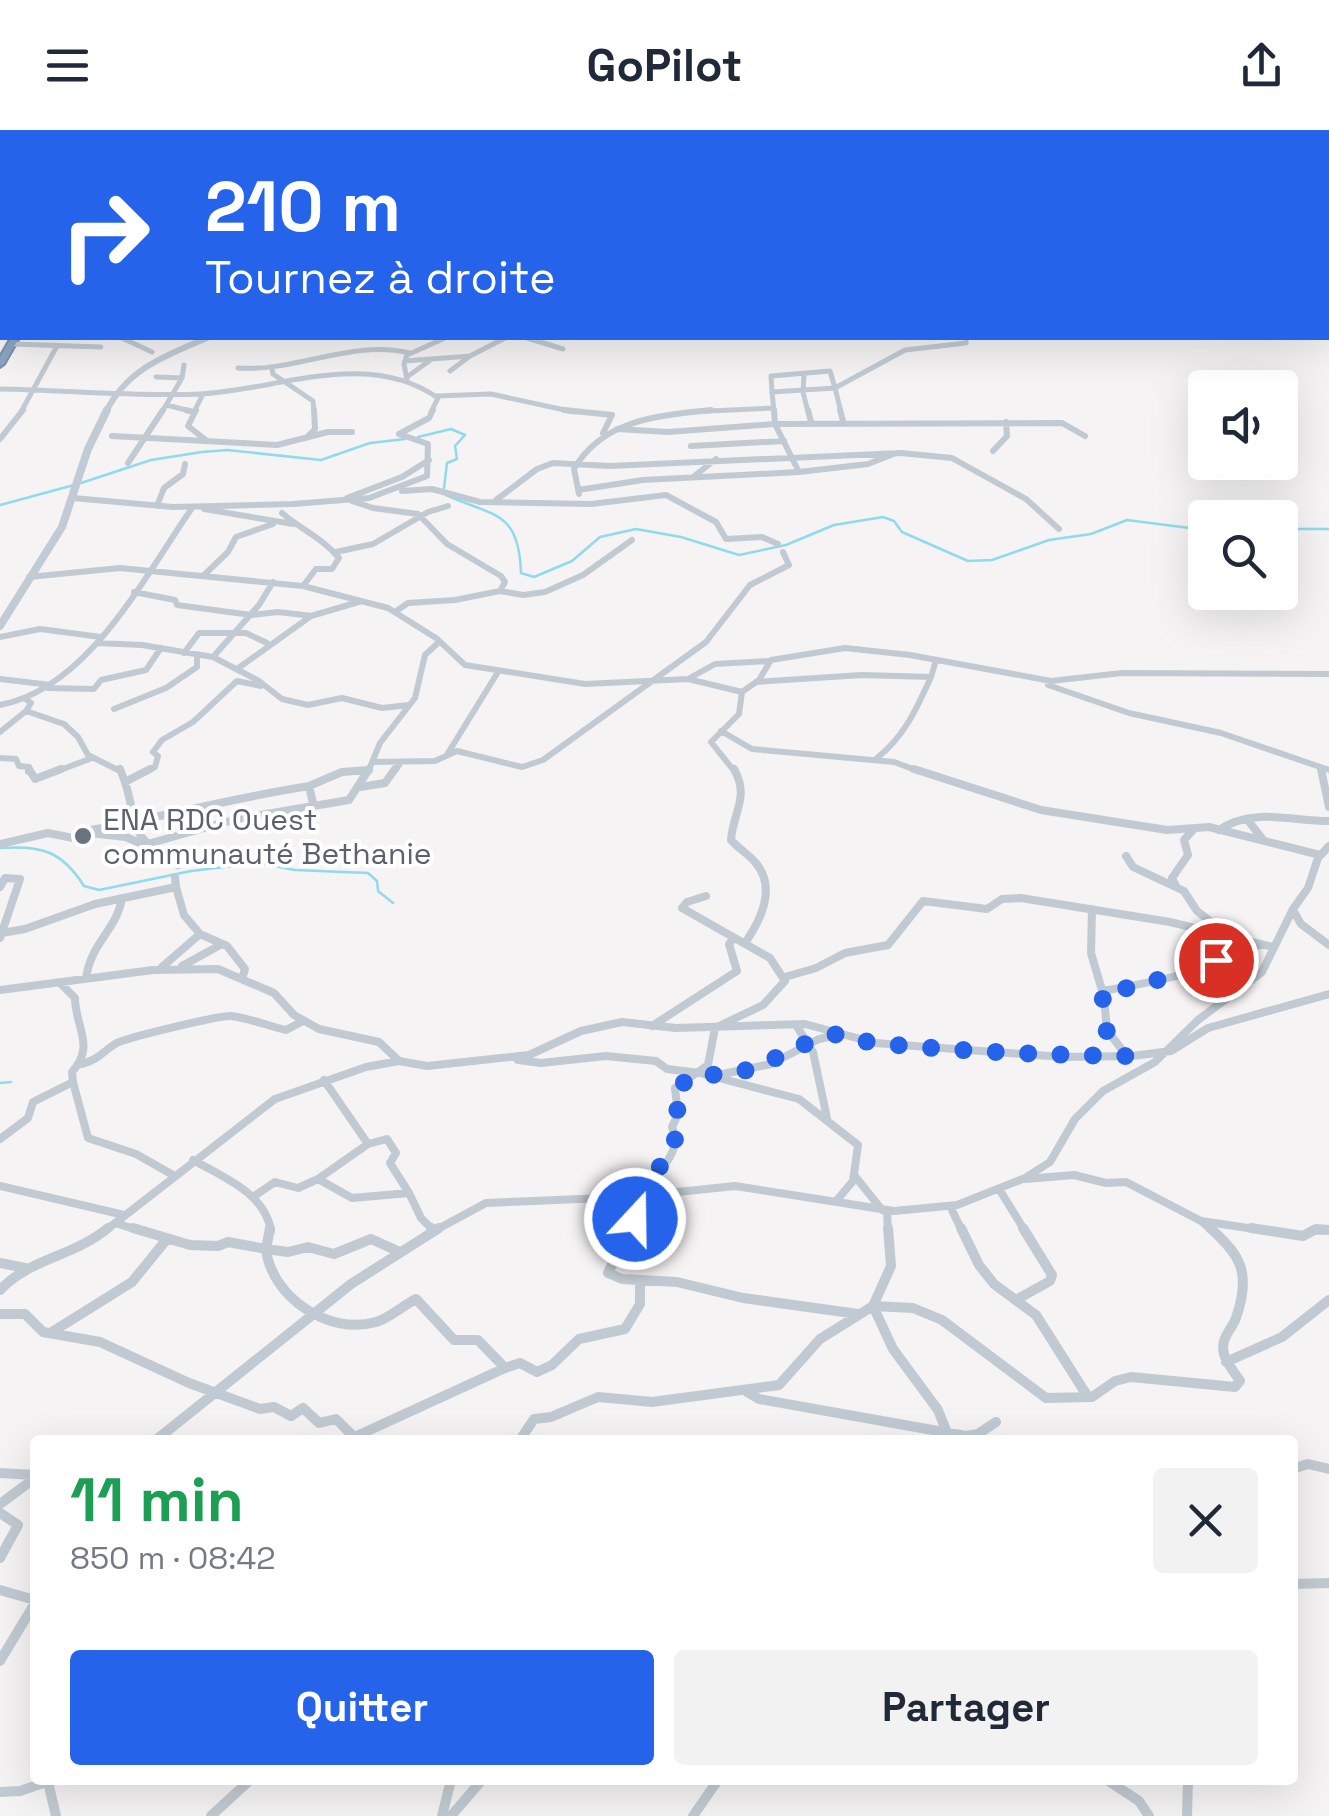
<!DOCTYPE html>
<html lang="fr">
<head>
<meta charset="utf-8">
<style>
	:root { --surface:#fff; --page:#f2f2f3; --text:#1f2937; --muted:#747a83; --accent:#2563eb }
	body { margin:0; font-family:"Space Grotesk",sans-serif; background:var(--page); color:var(--text); height:100vh; display:flex; flex-direction:column; font-size:38px; white-space:nowrap }
	* { box-sizing:border-box; margin:0 }
	p { font-size:32px; color:var(--muted) }
	.icon { flex:none; width:55px; height:55px; fill:none; stroke:currentColor; stroke-width:2; stroke-linecap:round; stroke-linejoin:round }
	.map { position:relative; flex:1; overflow:hidden }
	.drawer { position:absolute; left:30px; top:1305px; width:1268px; height:350px; display:flex; flex-direction:column; background:var(--surface); border-radius:10px; box-shadow:0 10px 40px #0002 }
	.drawer>* { flex:none }
	.hud { position:absolute; left:0px; top:0px; width:1330px; height:210px; box-shadow:0 10px 40px #0002; background:#2563eb; color:#fff; overflow:hidden }
	.controls { position:absolute; left:1188px; top:240px; display:grid; gap:20px }
	.controls a { display:grid; place-items:center; width:110px; height:110px; border-radius:10px; background:var(--surface); box-shadow:0 10px 40px #0002; font-size:50px }
	.pin { position:absolute; display:grid; place-items:center; width:85px; height:85px; color:#fff; margin:-42px; border:5px solid #fff; border-radius:50%; box-shadow:0 2px 10px #0007 }
	.me { position:absolute; width:110px; margin:-55px; rotate:21deg; stroke-linejoin:round; filter:drop-shadow(0 0 8px #0008) }
	.turn { display:flex; align-items:center; gap:35px; height:210px; padding:0 40px; font-size:45px }
	.turn .icon { width:130px; height:130px; stroke-width:2.5 }
	.turn b { display:block; font-size:70px; line-height:85px }
	.round { display:grid; place-items:center; flex:none; width:105px; height:105px; border-radius:10px; background:var(--page) }
	.head { display:flex; align-items:center; justify-content:space-between; height:170px; padding:0 40px }
	h1 { font-size:60px; font-weight:700; line-height:75px; color:#1e9e55 }
	.action { display:flex; gap:20px; margin-top:auto; padding:20px 40px }
	.action a { flex:1; height:115px; border-radius:10px; background:var(--accent); color:#fff; font-size:40px; font-weight:700; line-height:115px; text-align:center }
	.action a+a { background:var(--page); color:var(--text) }
	header { display:flex; justify-content:space-between; align-items:center; height:130px; padding:0 40px; background:var(--surface); font-size:45px; font-weight:700 }
	.map>svg:first-child { display:block }
	.lines { fill:none; stroke-linecap:round; stroke-linejoin:round }
	.stream { stroke:#90daee; stroke-width:2.5 }
	.river { fill:#90daee; fill-rule:evenodd }
	.highway-casing { stroke:#7690ad; stroke-width:4 }
	.street-far3 { stroke:#c1cad2; stroke-width:5 }
	.street-far2 { stroke:#c1cad2; stroke-width:6 }
	.street-far1 { stroke:#c1cad2; stroke-width:8 }
	.street { stroke:#c1cad2; stroke-width:10 }
	.secondary-far1 { stroke:#c1cbd6; stroke-width:6 }
	.secondary { stroke:#c1cbd6; stroke-width:8 }
	.highway { fill:#8ba5c1; fill-rule:evenodd }
	.route { stroke:#2563eb; stroke-width:18; stroke-dasharray:0 32.4 }
	.worship-dot { fill:#6b7280; stroke:#fff; stroke-width:4 }
	.labels { text-anchor:middle; dominant-baseline:central; stroke-width:8; stroke-linejoin:round; paint-order:stroke }
	.worship-label { font-size:30px; fill:#5b616d; stroke:#fff; text-anchor:start }
</style>
</head>
<body>
<header><svg class="icon" aria-label="menu" viewBox="0 0 24 24"><path d="M4 6h16M4 12h16M4 18h16"/></svg>GoPilot<svg class="icon" aria-label="share" viewBox="0 0 24 24"><path d="M12 15V3M7 8l5-5 5 5M5 13v7h14v-7"/></svg></header>
<div class="map">
<svg width="1329" height="1686" viewBox="0 0 1329 1686">
	<rect width="100%" height="100%" fill="#f5f3f3"/>
	<g class="lines">
		<path class="stream" d="M418,307L451,299L465,305L455,316L457,329L447,333L444,358
			M81,353L151,330L202,322L227,320L321,330L370,313L405,309
			M446,365C495,387 519,381 521,443L534,447L572,431L600,407L636,399L681,407L739,425L786,415L834,395L883,387L894,391L902,402L968,431L992,430L1049,410L1091,404L1127,390L1205,400
			M0,375L74,355
			M1280,399H1329
			M0,718C41,715 62,721 84,756L99,760L191,741L259,733L295,740L368,743L377,751L378,761L393,773
			M0,953L11,952"/>
		<path class="river" d="M7,0H15L17,2H10Z
			M0,10H2V14H0Z
			M0,19H2V23H0Z
			M0,30H2V34L0,35Z
			M0,80H2V84H0Z
			M0,125H2V129H0Z"/>
		<g class="highway-casing">
			<path id="highway" d="M161,0L159,2H152L153,0Z
				M11,208H19L4,234L0,237V227Z"/>
		</g>
		<path class="street-far3" d="M547,0H568
			M629,0L640,2
			M819,0L824,2
			M890,0L899,2
			M225,2L229,0
			M400,2H419
			M452,2L461,0
			M923,2L930,0
			M122,208L152,222
			M527,208L563,219
			M12,214L101,217
			M405,231L470,226L505,208
			M238,238C298,242 351,209 410,223
			M272,239L273,244L313,271L314,282
			M450,241L470,226
			M830,241L835,258L772,262L771,246Z
			M804,244L803,262L808,282
			M156,247L182,248L162,282
			M407,247L429,231
			M182,248L184,235
			M407,250L404,234L407,225L445,208
			M0,259C66,260 133,267 200,264C278,260 367,218 438,268L431,282
			M772,262L774,282
			M436,266L491,264L574,282
			M167,275L193,282
			M21,282L57,216
			M194,282L203,264
			M688,282L774,278
			M841,282L835,258L905,220L966,213V208"/>
		<path class="street-far2" d="M186,280L193,282
			M196,280L188,296L207,311
			M564,280L612,285L603,303
			M808,280L811,292
			M840,280L843,291
			M617,299L668,302L775,294L774,280
			M112,306L277,315L328,302H352
			M306,308L315,299L314,280
			M0,309L23,280
			M691,316L784,311
			M993,321L1007,306L1006,292
			M128,333L163,280
			M799,342L868,334L896,323
			M693,347L716,329
			M578,360L643,350L799,342L775,294L1062,293L1085,306
			M402,361L432,359L480,372L591,374L666,365L716,392L726,409L762,407L778,414
			M579,364L574,339C603,289 658,286 711,280
			M73,368L173,377L293,374L369,368L427,346L428,314L399,304L429,288L433,280
			M347,368L402,347L429,330
			M496,370L537,339L553,333L610,336L901,323L952,328L1026,369L1059,399
			M352,371L373,378L418,384L447,414L501,446L505,452L500,461
			M157,376L164,358L183,344L185,334
			M204,379L293,394
			M282,383C302,400 322,408 339,428L332,439H316L303,456
			M336,422L373,414L428,382L448,376
			M204,445L228,422L236,407L273,394
			M29,447L120,438L303,456L388,478L436,508L465,535L585,554L688,549L742,562L759,550L771,530L845,518L910,525L1051,551L1122,543L1329,544
			M134,462L175,470L177,475L251,485L278,482L312,486
			M395,482L408,473L455,470L500,461L523,465L545,462L583,445L632,410
			M0,507L40,499L101,507
			M97,513L142,515L213,527L259,551L282,569L308,575L342,568L382,578L409,575
			M184,523L199,503H246L267,513
			M213,527L259,475L273,452
			M237,539L311,486L362,471
			M0,549L51,555
			M688,549L715,534L769,531
			M756,552L862,545L931,547L936,530
			M1048,555L1129,583L1221,603L1329,640
			M48,558L94,559L101,550L146,540L161,518
			M27,570L31,573L26,581L64,594L78,607L88,625L122,642
			M0,575C88,559 144,447 192,378
			M114,579L166,558L197,537V525
			M721,601L752,619L894,632L921,642
			M0,602L26,581
			M448,623L498,542
			M0,628L16,629L19,636L29,637L28,642
			M877,628C904,607 917,578 931,547
			M373,632L435,631L457,621L522,637L543,630L706,512L750,455L789,435L783,422
			M1320,637L1321,642
			M55,642L92,628
			M145,642L155,637L158,626L153,622L162,610L193,592L237,551L261,556
			M345,642L369,640
			M368,642L380,613L415,568L425,525L439,512
			M394,642L401,632
			M735,642L711,612L739,584L742,562"/>
		<path class="street-far1" d="M29,639L35,649L61,639
			M120,639C143,693 118,700 178,735
			M734,639C750,667 733,682 731,710C738,718 748,724 755,732C777,757 761,790 745,813
			M914,639L1041,680L1167,700L1209,697L1320,725
			M1321,639L1329,677
			M125,652L150,639
			M309,656L342,642L369,640
			M360,657L385,653L395,639
			M1247,689L1264,711
			M1219,700C1252,677 1292,691 1329,691
			M89,703L126,707L144,715L236,689L349,670L369,639
			M0,714L48,703L73,708L81,702C158,688 232,668 309,656L313,673
			M1126,726L1133,737L1184,761L1197,781L1236,811L1241,825
			M1176,756L1172,748L1188,725L1184,710L1193,700
			M0,757L5,748L20,749L0,808
			M1092,779L1091,823L1104,867L1107,900L1126,925
			M1293,780L1301,794L1329,815
			M2,803L25,799L95,774L176,757L175,747
			M200,804L227,816L245,839L242,849
			M182,836L222,814
			M162,837L200,804L184,785L176,757
			M785,847L816,838L845,823L888,815L923,771L987,779L1002,769L1021,768L1170,792L1273,817
			M86,849C90,813 117,800 122,768
			M0,860L153,840L218,839L274,863L294,885L319,899L379,912L399,931
			M1102,861C1155,852 1213,841 1260,814
			M796,895L813,922L827,988
			M652,896L737,841L729,814L734,808
			M518,930L541,933L606,926L656,931L667,939L700,943L799,969L858,1015L853,1051L837,1070
			M82,934C101,928 101,923 115,914C124,908 221,885 231,886C249,888 268,896 286,900L303,891
			M718,945L771,934L819,909L841,904
			M324,950L368,1014L318,1049L352,1068L409,1063L421,1088L434,1101
			M73,952L88,1008L136,1024L173,1045
			M0,1009L28,988L33,972L73,952L72,942C96,916 75,897 75,868L62,855
			M368,1014L387,1009L396,1023L390,1033L409,1063
			M193,1030C223,1047 265,1063 271,1101
			M854,1045L882,1080
			M1026,1049L1074,1045L1106,1053L1126,1052L1201,1091L1268,1101
			M0,1056L124,1085
			M999,1059L1025,1101
			M253,1067L275,1052L298,1058L318,1049
			M950,1076L962,1101
			M887,1081L888,1101
			M1201,1091L1213,1101
			M115,1093L141,1101
			M105,1101L275,969L366,937L399,931L427,936L529,925L581,901L622,892L676,898L805,894L875,913L1063,927L1132,926L1171,921L1208,898L1329,864
			M434,1101L486,1073L630,1067L735,1056L894,1081L957,1075L1025,1048L1050,1032L1075,989L1103,961L1155,932L1198,890L1262,842L1293,779L1308,758L1318,728L1329,716
			M629,1101L635,1089L630,1067C648,1050 686,1026 672,997L678,984L675,958L708,935L715,898L763,875L785,851L770,828L682,778L687,772L706,766
			M1313,1101L1329,1100"/>
		<path class="street" d="M133,1098L190,1115L218,1116L228,1112L266,1119C271,1166 328,1206 376,1192C390,1188 402,1176 416,1169L454,1210H478L505,1238
			M270,1098L266,1119L288,1122L308,1117L334,1124L371,1109L400,1122
			M431,1098L434,1101
			M630,1098L608,1143L622,1149L677,1152L743,1168L858,1184
			M961,1098L979,1135L994,1154L1036,1185L1088,1267
			M1251,1098L1303,1106L1316,1099L1329,1100
			M0,1133L25,1138
			M0,1160C30,1128 73,1127 108,1098
			M1016,1170L1050,1151L1052,1145L1023,1098
			M0,1184H25L43,1202L100,1212L189,1253L260,1279L274,1277L291,1286L303,1278L319,1293L336,1289L354,1307
			M52,1202L132,1152L167,1109
			M1226,1232L1282,1207L1329,1170
			M747,1262L759,1269L966,1306L978,1304L996,1292
			M156,1310L351,1154L439,1098
			M348,1310L505,1238L520,1233L537,1242L552,1235L579,1209L625,1199L640,1174V1151
			M520,1310L534,1289L551,1287L598,1267L652,1272L779,1255L820,1209L873,1176L891,1136L888,1098
			M950,1310L938,1280L893,1219L873,1176L913,1178L942,1190L1046,1268L1092,1267L1115,1251L1131,1247L1235,1257L1240,1251C1235,1243 1226,1233 1224,1224C1220,1208 1231,1201 1236,1188C1251,1144 1242,1126 1210,1098
			M1292,1339L1308,1334L1329,1339
			M0,1343L35,1345
			M0,1374L35,1348
			M0,1383L18,1395L0,1428
			M1292,1454L1329,1453
			M0,1460L35,1470
			M0,1531L35,1473
			M1107,1650L1139,1671L1149,1686
			M48,1652L56,1686
			M0,1662L20,1661L52,1650
			M211,1686L250,1650
			M442,1686L451,1650
			M451,1686L482,1650
			M693,1686L718,1650
			M1187,1686L1188,1650"/>
		<path class="secondary-far1" d="M852,2L857,0
			M106,282C127,239 165,226 207,208"/>
		<path class="secondary" d="M0,496L62,397L88,319L107,280"/>
		<use href="#highway" class="highway"/>
	</g>
	<g class="lines">
		<path class="route" d="M635,1089L630,1068L672,1024L676,1004L672,998L678,986L675,958L700,943C753,954 790,911 838,904C850,902 861,912 874,913C958,921 1042,925 1126,926L1106,900L1102,861L1137,857L1216,830"/>
	</g>
	<circle class="worship-dot" cx="83" cy="706" r="10"/>
	<g class="labels">
		<g class="worship-label">
			<text x="103" y="689">ENA RDC Ouest<tspan x="103" dy="34">communauté Bethanie</tspan></text>
		</g>
	</g>
</svg>
<div class="controls">
<a><svg class="icon" aria-label="sound" viewBox="0 0 24 24"><path d="M4 9h4l5-4v14l-5-4H4zM17 9q2 3 0 6"/></svg></a>
<a><svg class="icon" aria-label="search" viewBox="0 0 24 24"><circle cx="10" cy="10" r="6"/><path d="M15 15l6 6"/></svg></a>
</div>
<div class="pin" style="left:1216px;top:830px;background:#d93025"><svg class="icon" aria-label="arrive" viewBox="0 0 24 24"><path d="M6 21V4h12l-3 4 3 4H6"/></svg></div>
<svg class="me" style="left:635px;top:1089px" viewBox="-20 -20 40 40"><circle r="17" fill="#2563eb" stroke="#fff" stroke-width="3"/><path d="M0-11L8 9 0 5-8 9z" fill="#fff"/></svg>
<div class="hud">
<div class="turn"><svg class="icon" aria-label="right" viewBox="0 0 24 24"><path d="M7 20v-9h11M14 6l5 5-5 5"/></svg><div><b>210 m</b>Tournez à droite</div></div>
</div>
<section class="drawer">
<div class="head"><div><h1>11 min</h1><p>850 m · 08:42</p></div><a class="round"><svg class="icon" aria-label="close" viewBox="0 0 24 24"><path d="M6 6l12 12M18 6L6 18"/></svg></a></div>
<div class="action"><a>Quitter</a><a>Partager</a></div>
</section>
</div>
</body>
</html>
